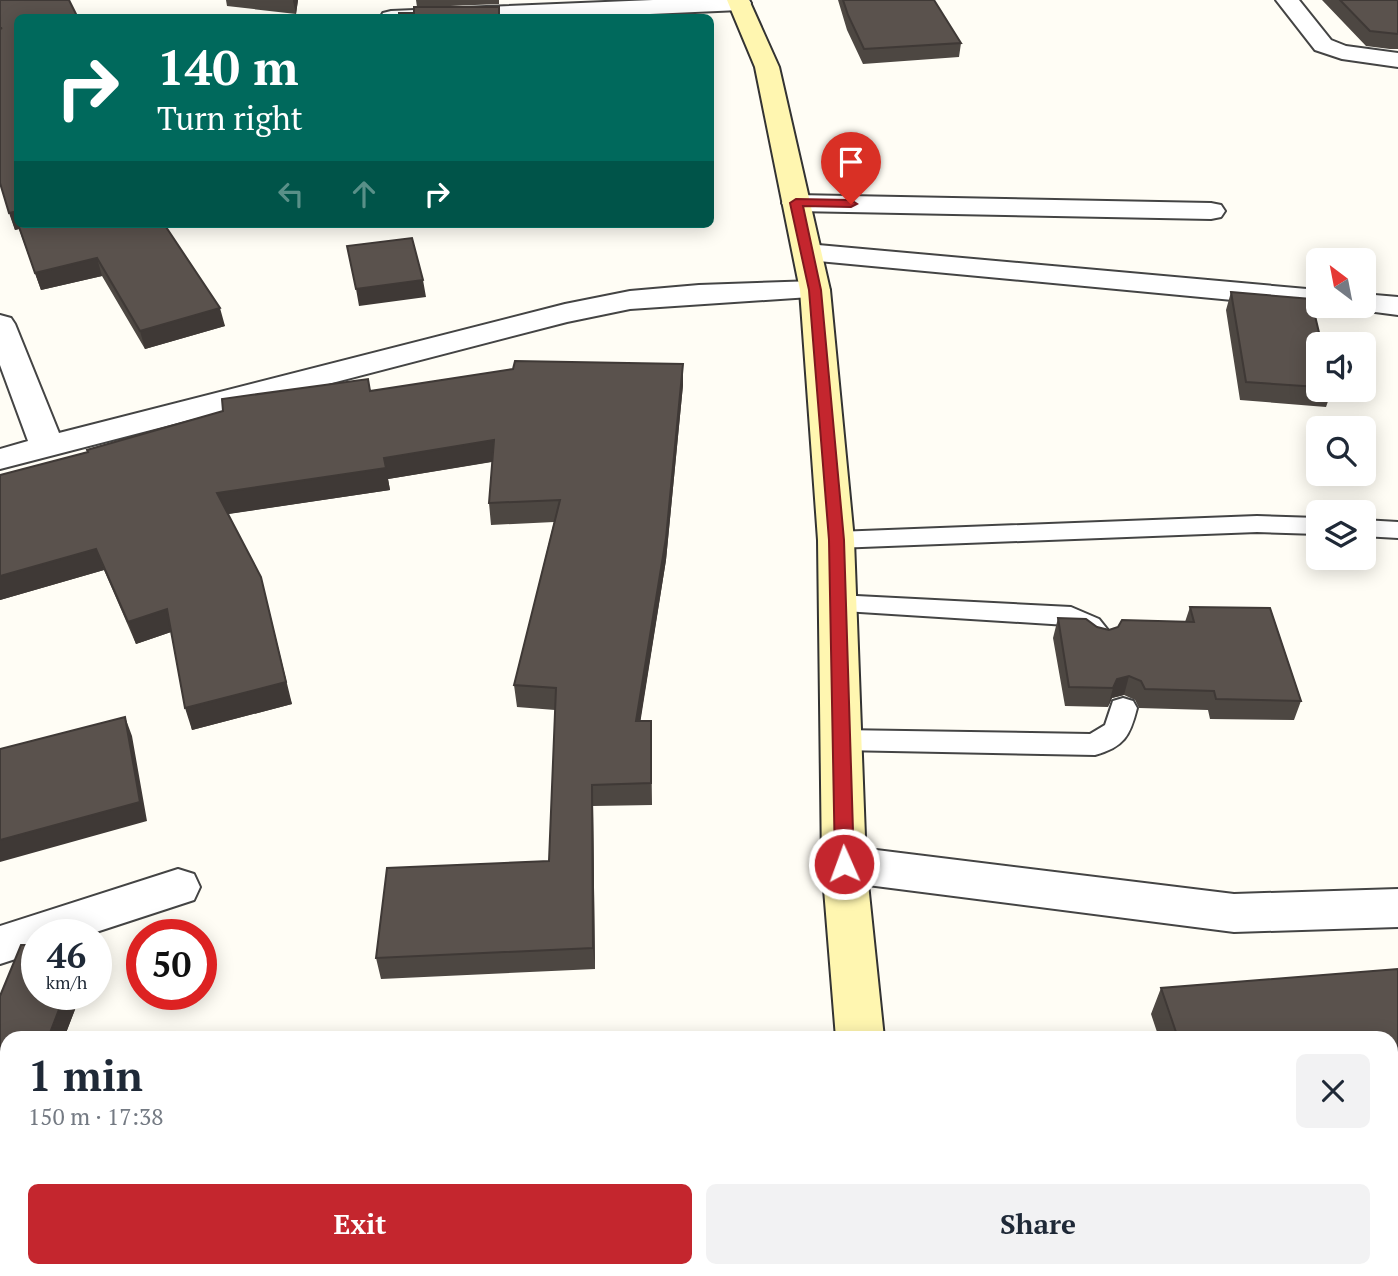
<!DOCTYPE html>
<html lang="en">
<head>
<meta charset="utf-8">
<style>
	:root { --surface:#fff; --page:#f2f2f3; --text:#1f2937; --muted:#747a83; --accent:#c4262e }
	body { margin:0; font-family:"PT Serif",serif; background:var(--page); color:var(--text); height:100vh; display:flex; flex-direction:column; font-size:26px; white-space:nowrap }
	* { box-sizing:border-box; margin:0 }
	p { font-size:23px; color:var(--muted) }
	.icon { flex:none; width:38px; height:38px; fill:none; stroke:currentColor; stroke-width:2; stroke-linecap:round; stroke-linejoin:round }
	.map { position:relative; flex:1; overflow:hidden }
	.side { position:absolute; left:0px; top:1031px; width:1398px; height:247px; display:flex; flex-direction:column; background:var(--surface); border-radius:21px 21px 0 0; box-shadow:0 4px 18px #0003 }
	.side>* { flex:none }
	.guide { position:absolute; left:14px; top:14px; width:700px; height:214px; border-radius:10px; box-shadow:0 4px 18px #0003; background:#00695c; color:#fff; overflow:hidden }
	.needle { width:46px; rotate:328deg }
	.tools { position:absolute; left:1306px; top:248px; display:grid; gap:14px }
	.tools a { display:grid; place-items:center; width:70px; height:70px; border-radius:10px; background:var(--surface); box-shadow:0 4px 18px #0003; font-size:35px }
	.speed { position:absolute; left:21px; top:919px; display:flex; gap:14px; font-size:35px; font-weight:700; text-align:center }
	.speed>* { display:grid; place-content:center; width:91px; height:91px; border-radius:50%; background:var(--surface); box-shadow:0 4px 18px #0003; line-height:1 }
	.speed small { font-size:18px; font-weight:400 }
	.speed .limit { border:10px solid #d22; background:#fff; color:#111 }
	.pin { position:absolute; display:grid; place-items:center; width:60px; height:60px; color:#fff; margin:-72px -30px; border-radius:50% 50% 50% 0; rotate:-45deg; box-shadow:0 0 7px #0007 }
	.pin .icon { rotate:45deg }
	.me { position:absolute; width:77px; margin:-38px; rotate:358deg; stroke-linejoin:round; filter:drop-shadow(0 0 5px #0008) }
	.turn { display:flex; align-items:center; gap:24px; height:147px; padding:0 28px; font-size:32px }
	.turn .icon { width:91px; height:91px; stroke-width:2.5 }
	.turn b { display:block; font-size:49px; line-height:60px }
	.lanes { display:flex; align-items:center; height:66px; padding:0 28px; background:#0003; justify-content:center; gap:35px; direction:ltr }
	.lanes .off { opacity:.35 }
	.round { display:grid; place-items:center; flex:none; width:74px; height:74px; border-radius:10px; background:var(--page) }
	.head { display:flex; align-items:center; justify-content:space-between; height:119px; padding:0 28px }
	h1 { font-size:42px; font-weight:700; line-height:52px }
	.cta { display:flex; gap:14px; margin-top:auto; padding:14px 28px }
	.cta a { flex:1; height:80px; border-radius:10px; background:var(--accent); color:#fff; font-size:28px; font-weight:700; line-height:80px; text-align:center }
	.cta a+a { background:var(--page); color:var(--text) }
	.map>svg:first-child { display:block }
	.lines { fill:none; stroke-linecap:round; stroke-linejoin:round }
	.lane-casing { stroke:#444; stroke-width:4 }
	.street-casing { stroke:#444; stroke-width:4 }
	.secondary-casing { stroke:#333; stroke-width:4 }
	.lane { fill:#fff; fill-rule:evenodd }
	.street { fill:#fff; fill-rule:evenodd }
	.secondary { fill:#fff6b0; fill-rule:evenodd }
	.wall { fill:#4d4742 }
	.shaded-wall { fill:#3f3936 }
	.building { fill:#5a524d; stroke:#3f3936; stroke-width:2 }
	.route { fill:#c4262e; stroke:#7f191e; stroke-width:2 }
</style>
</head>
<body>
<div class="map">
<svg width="1398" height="1276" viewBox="0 0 1398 1276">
	<rect width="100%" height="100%" fill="#fffdf5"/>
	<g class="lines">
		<g class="lane-casing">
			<path id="lane" d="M1257,516L1318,518V534L1257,532L836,548L827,546L824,540L827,534L836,532Z
				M1363,520L1398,522V538L1363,536Z
				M837,595L1071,607L1099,619L1115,639L1111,645C1092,651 1084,633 1067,625L828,610L824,604L828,598Z
				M1123,698L1133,701L1137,708C1130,736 1124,747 1095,755L841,750L831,747L827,740L831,733L841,730L1090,734L1105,725L1113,701Z"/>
		</g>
		<g class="street-casing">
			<path id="street" d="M653,0H749L751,3L748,8L740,10L560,18H380L383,13L391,11Z
				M1276,0H1299L1331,40L1346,46L1398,53V67L1342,59L1315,50Z
				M796,195L1211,203L1221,205L1225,211L1221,217L1211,219L796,211L786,209L782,203L786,197Z
				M807,244L1318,290V306H1325L1318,308L797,259L793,253L797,247Z
				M815,281L825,284L830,290L825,296L630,309L567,322L0,469V449L28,441L0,365V315L11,318L15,324L59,433L565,304L630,291L699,285Z
				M1363,294L1398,297V315L1352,309L1350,306H1363Z
				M844,846L1234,894L1398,889V927L1234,932L844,882L828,876L822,864L828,852Z
				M178,869L194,874L200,887L194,900L90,934H37V952L0,964V926Z
				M487,1270H553L551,1276H485Z"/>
		</g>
		<g class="secondary-casing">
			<path id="secondary" d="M727,0H749L779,67L830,290L854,540L866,864L884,1038H836L822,864L818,540L800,290L755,67Z
				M855,1270H909V1276H855Z"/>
		</g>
		<use href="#lane" class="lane"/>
		<use href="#street" class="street"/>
		<use href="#secondary" class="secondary"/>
	</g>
	<path class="wall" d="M0,0L18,18L164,224L225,326L145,349L102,276L41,290L19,229L15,230L0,183Z
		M226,0H298L296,14L227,6Z
		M416,0H499V4L426,7L414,13L417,7Z
		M838,0H934L961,43L959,57L863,64L847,30Z
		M1322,0H1398V49H1390L1366,46Z
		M1231,292L1318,345V390H1332L1326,407L1240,400L1226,310Z
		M683,364V385L666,560L640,721H651L652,805L593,806L595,969L381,979L376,958L549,861L555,710L517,707L514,685L554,522L491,525L489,503L492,462L388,479L390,490L227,514L292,704L192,730L171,632L136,644L104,570L0,600V475L370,391Z
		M1190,607L1301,701L1294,720L1210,719L1208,710L1139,708L1135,700L1124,695L1112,698L1108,707L1065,706L1053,638L1058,618L1109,630L1185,622Z
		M1398,969V1078L1391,1079V1038H1159L1151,1014L1161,988Z
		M37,994H81L64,1038H7V1087H0V996Z"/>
	<path class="shaded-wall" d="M293,0H298L296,14L293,1Z
		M14,212L19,229L15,230L9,213Z
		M97,258L102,276L41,290L35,273Z
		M423,280L426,297L359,306L356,289Z
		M220,308L225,326L145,349L140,331Z
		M683,364V385L666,560L637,743L636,721Z
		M494,440L496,461L388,479L390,490L222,515L217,493L384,458Z
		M96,549L104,570L0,600V576Z
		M261,577L292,704L192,730L185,708Z
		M167,609L174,631L136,644L128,622Z
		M1129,676L1124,695L1112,698L1108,707L1113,688L1117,679Z
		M125,717L132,736L147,821L0,862V840Z
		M592,785L593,806L595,969L593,948Z
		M65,994H81L64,1038H48Z"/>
	<path class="building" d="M0,0H69L78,18H18V223L14,212L9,213L0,183V29L2,28H0Z
		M843,0H934L961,43L864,49L848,15Z
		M1340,0H1398V34L1370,31Z
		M414,7H499V18H399V13H414Z
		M18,224H164L220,308L140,331L97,258L35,273Z
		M412,238L423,280L356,289L347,246Z
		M1231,292L1311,299L1322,345H1318V387L1246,382Z
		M515,361L683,364L666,538L636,721H651V783L592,785L593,948L376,958L387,868L549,861L556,688L514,685L560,500L489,503L494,440L384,458L386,468L217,493L261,577L286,682L185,708L167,609L128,622L96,549L0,576V475L88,452L87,450L223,411L222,399L368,379L370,391L513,369Z
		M1190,607L1270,608L1301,701L1216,699L1214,691L1145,689L1141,681L1129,676L1117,679L1113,688L1069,687L1058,618L1086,619L1097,627L1109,630L1118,627L1122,620L1194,622Z
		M125,717L140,802L0,840V749Z
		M21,945H37V994H65L48,1038H7V1069H0V996Z
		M1398,969V1054L1391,1055V1038H1178L1161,988Z"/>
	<path class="route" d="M796,199L851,200L857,204L851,207L803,206L821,290L844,540L854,864L851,869L844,871L838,869L835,864L829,540L809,290L790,203Z"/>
</svg>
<div class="tools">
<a><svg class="needle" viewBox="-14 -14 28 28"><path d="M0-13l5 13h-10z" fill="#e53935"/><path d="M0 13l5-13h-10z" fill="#747a83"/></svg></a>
<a><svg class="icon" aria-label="sound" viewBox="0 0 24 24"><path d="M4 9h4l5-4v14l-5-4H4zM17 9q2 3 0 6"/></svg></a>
<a><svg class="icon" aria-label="search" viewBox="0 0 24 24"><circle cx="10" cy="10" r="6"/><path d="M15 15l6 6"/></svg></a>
<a><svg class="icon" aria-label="layers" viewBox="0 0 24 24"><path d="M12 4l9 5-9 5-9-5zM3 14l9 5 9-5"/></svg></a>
</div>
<div class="speed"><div>46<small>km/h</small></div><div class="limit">50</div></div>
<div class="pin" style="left:851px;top:204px;background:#d93025"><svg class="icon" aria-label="arrive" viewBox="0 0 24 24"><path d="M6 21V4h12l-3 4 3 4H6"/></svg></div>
<svg class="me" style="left:844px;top:864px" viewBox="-20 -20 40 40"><circle r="17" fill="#c4262e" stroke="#fff" stroke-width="3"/><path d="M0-11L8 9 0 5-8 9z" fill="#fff"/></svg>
<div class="guide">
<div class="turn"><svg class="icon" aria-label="right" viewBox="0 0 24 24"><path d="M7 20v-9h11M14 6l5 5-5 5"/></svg><div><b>140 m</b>Turn right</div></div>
<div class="lanes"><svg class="icon off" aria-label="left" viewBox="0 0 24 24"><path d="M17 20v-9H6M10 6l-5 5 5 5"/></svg><svg class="icon off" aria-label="ahead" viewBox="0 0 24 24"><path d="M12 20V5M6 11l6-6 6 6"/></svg><svg class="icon" aria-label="right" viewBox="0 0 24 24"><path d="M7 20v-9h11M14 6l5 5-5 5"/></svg></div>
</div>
<section class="side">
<div class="head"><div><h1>1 min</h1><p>150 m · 17:38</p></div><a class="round"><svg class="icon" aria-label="close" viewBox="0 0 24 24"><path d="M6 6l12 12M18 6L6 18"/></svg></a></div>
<div class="cta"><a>Exit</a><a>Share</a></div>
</section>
</div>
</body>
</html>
